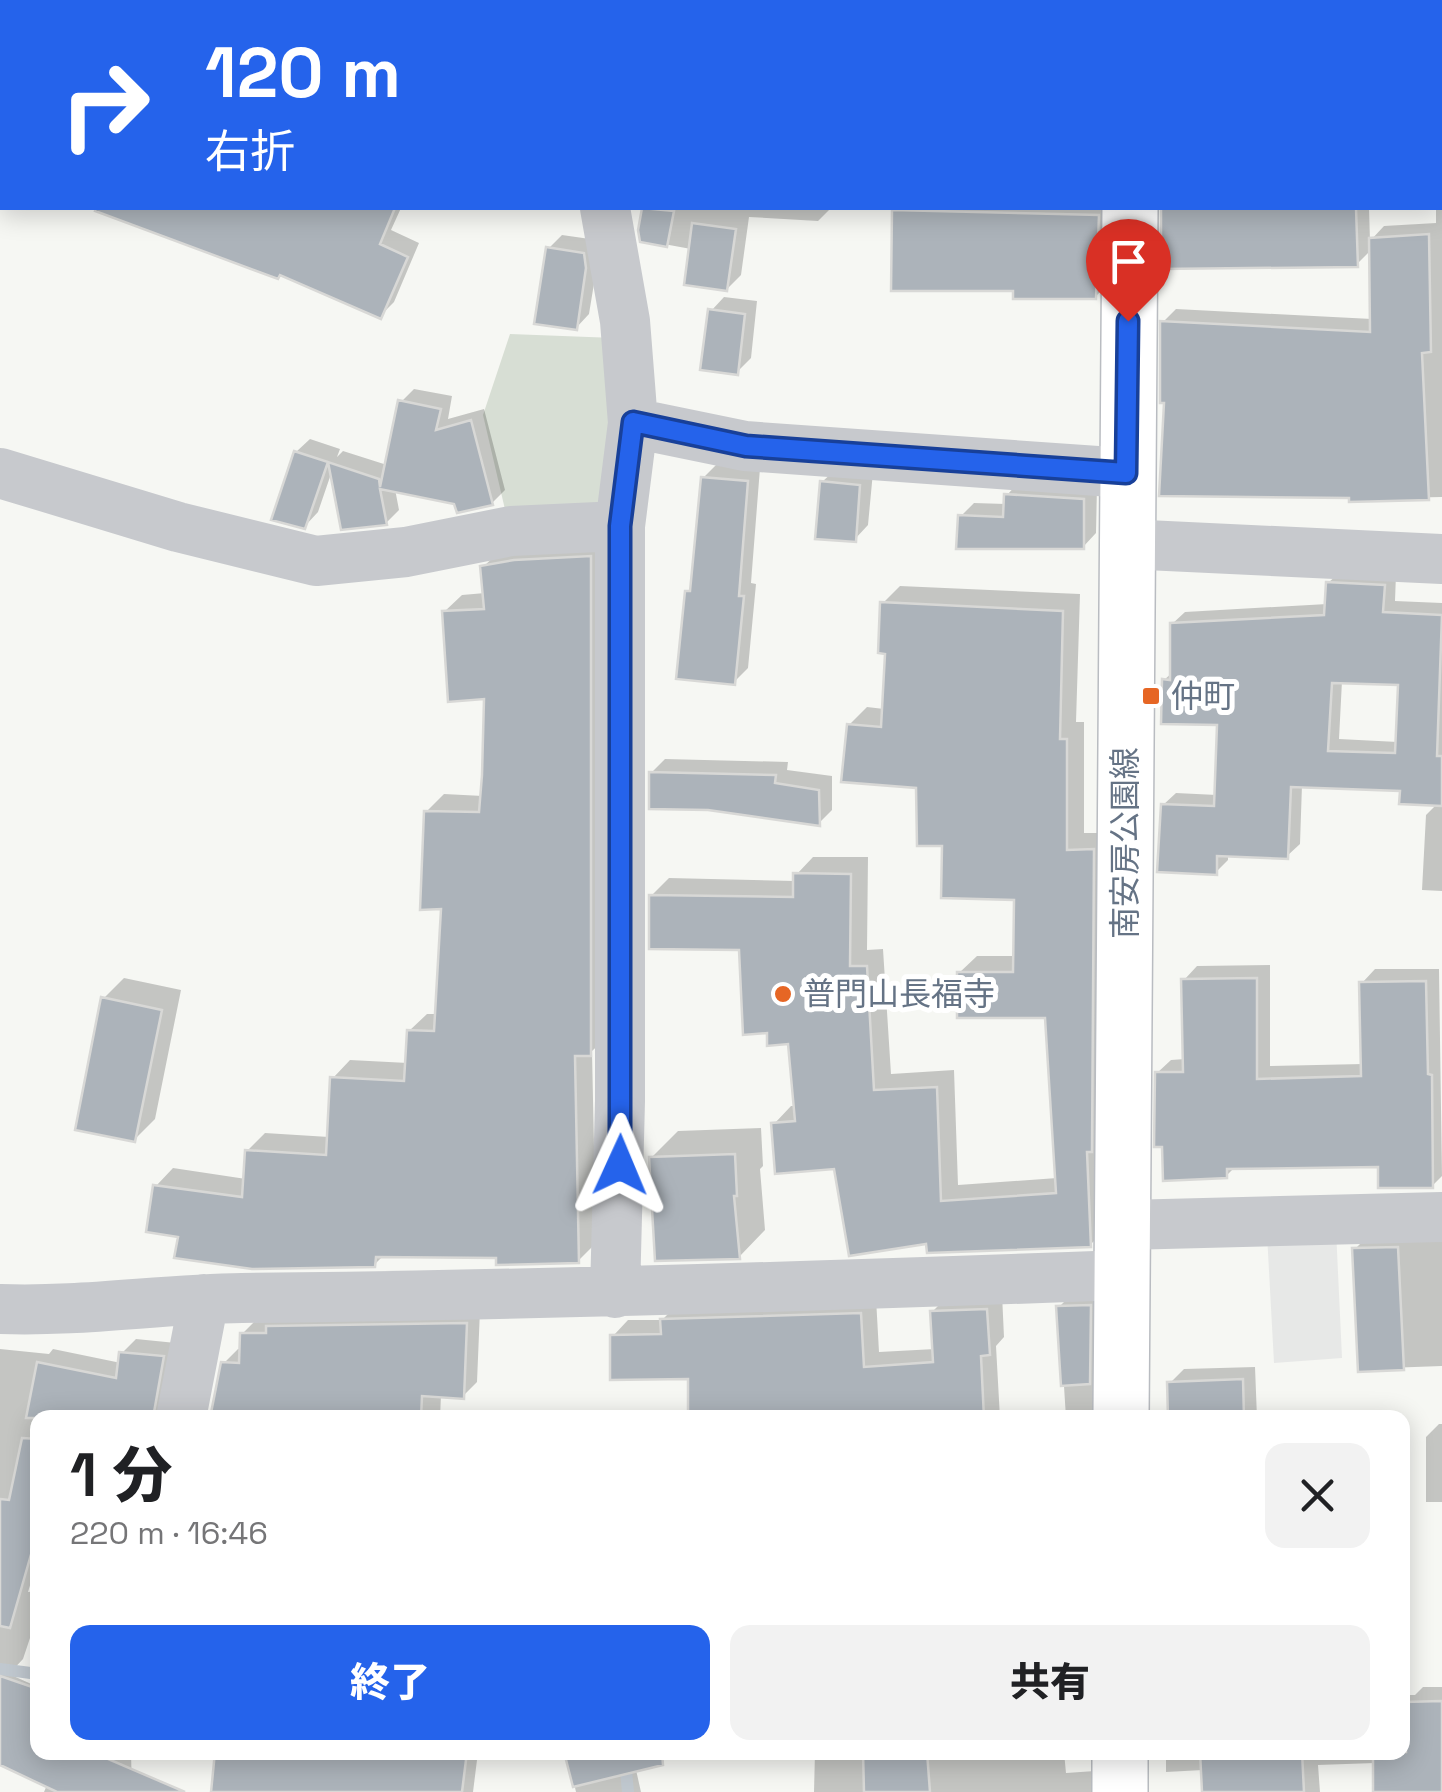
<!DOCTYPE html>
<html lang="ja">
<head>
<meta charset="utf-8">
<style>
	:root { --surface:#fff; --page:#f2f2f2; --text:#202124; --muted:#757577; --accent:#2563eb }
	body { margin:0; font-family:"Space Grotesk","Noto Sans JP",sans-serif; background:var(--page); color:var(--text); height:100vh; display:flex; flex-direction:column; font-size:38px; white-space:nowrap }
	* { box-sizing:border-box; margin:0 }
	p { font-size:32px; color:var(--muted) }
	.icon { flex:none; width:55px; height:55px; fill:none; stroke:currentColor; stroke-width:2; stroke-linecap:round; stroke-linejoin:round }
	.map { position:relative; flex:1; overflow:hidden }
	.drawer { position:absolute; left:30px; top:1410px; width:1380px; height:350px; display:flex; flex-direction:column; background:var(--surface); border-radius:20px; box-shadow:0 5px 25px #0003 }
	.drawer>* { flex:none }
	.guide { position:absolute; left:0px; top:0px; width:1442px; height:210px; box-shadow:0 5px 25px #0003; background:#2563eb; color:#fff; overflow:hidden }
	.pin { position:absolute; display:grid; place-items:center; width:85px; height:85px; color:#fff; margin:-102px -42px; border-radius:50% 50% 50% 0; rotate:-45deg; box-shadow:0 0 10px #0007 }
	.pin .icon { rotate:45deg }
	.me { position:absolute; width:110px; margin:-55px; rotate:1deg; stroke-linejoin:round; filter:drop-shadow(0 0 8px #0008) }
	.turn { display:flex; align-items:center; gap:35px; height:210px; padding:0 40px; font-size:45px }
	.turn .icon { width:130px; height:130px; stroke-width:2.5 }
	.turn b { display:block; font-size:70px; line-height:85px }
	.round { display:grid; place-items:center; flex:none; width:105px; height:105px; border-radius:20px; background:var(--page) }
	.headline { display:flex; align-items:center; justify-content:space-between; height:170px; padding:0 40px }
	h1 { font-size:60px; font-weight:800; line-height:75px }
	.action { display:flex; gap:20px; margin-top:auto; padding:20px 40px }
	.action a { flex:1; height:115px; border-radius:20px; background:var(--accent); color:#fff; font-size:40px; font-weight:800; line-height:115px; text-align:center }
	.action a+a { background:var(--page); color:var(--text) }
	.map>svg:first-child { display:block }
	.built { fill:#e7e8e7 }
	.green { fill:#d7ded4 }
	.shadow { fill:#0003; fill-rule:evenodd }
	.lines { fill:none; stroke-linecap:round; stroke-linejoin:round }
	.stream { stroke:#c0c8cf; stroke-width:12 }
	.building { fill:#acb3ba; stroke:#d8d8d6; stroke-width:2.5; fill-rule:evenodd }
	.secondary-casing { stroke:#b9bcc1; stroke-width:58 }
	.minor { stroke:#c7c9cd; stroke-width:50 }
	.secondary { stroke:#fff; stroke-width:55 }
	.route-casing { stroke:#184099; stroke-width:25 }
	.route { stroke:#2563eb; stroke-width:18 }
	.poi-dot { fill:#e66624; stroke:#fff; stroke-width:4 }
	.labels { text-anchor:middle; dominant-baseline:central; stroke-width:10; stroke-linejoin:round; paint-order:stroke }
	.poi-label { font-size:32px; fill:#657385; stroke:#fff; text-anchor:start }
	.street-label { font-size:32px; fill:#657385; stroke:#fff }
</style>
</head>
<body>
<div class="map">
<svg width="1442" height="1792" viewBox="0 0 1442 1792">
	<rect width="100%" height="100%" fill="#f6f7f3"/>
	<path class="built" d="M1336,1230L1342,1358L1274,1363L1267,1234Z"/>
	<path class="green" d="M510,334L615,338L608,512L507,518L483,415Z"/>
	<path class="shadow" d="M142,0H160L163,2H140Z
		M356,0H489L355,2Z
		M618,0H745L617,2Z
		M1442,193V497L1352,499L1167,401L1163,322L1176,309L1372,319L1371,250L1357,264L1163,266V208H1369L1370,241L1384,226L1436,223V208H1440Z
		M155,208H401L391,230L419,243L394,302L380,316L281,273L148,228Z
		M645,208H831L818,221L749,217L741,275L727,289L691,249L642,240Z
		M894,208H1111L1109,283L1095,297L1015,289L893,288Z
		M562,235L597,240L599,253L589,314L576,328L548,249Z
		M724,297L757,301L751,358L737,372L711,311Z
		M414,389L452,396L448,419L484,409L505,490L492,503L456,502L395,489L399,510L386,523L332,471L318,512L305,526L296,452L310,439L340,449L337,457L343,451L387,465L401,402Z
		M717,464L760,468L751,583L756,584L748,668L734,682L687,592L693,586L703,478Z
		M836,469L873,472L868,525L855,539L822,482Z
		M1020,481L1097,486L1096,533L1083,547L961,516L974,503L1006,504L1007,495Z
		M608,540V1036L592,1051L596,1243L578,1261L499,1255H384L374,1265L180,1235L156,1186L173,1168L246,1179L247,1151L265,1133L329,1137L333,1078L350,1060L408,1063L409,1031L427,1014H437L443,907L426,812L444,794L483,796L486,697L444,612L462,595L485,593L483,567L501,550Z
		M1341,571L1396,574L1395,601L1442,603V891L1422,890L1426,815L1438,803L1402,789L1302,785L1300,844L1287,856L1228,854V860L1216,872L1163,805L1176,793L1217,795L1220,722L1164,680L1173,672L1172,624L1185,612L1327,604L1328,583ZM1342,681L1401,683L1398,742L1339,739Z
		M900,586L1080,594L1076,722H1084V833H1110L1108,1227L1090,1245L928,1241L836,1166L774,1124L791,1106H796L790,1041L770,1030L742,948L651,896L669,878L795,881L796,875L813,857H868L867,950L883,949L891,1074L954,1070L958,1185L1057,1178L1047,1016L959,973L977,956H1016V897L945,844L919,786L849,725L867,707L884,709L888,651L882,604Z
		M665,759L788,762L787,770L832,776V810L819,823L651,773Z
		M1270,965V1066L1363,1064L1362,983L1375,969H1439L1442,1176L1432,1186L1380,1165L1235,1167L1226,1176L1157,1073L1171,1060L1185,1059L1184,980L1197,966Z
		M124,978L181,990L155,1119L135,1139L103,999Z
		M761,1128L763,1166L760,1169L765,1230L739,1257L651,1158L678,1131Z
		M1442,1230V1366L1360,1369L1355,1249L1372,1232Z
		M1105,1290L1110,1418H1066L1059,1307L1075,1291Z
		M1002,1294L1004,1337L996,1346L1000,1418H714L690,1376L613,1336L628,1320H662L678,1304L876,1298L879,1352L935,1349L932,1312L948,1296Z
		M480,1310L477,1382L463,1396L441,1395L440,1418H213L224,1363L238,1349H242V1334L256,1320Z
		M136,1339L176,1343L170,1418H38V1560L28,1592L38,1591V1614L23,1659L9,1674L38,1687V1736L0,1724V1349L49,1354L53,1349L121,1363L122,1353Z
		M1255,1367L1257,1418H1171L1170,1383L1184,1369Z
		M1439,1424H1442V1502H1426V1437Z
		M1423,1687H1442V1792H1375V1763L1318,1765L1320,1792H1205L1203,1770L1166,1772V1752H1402V1695H1415Z
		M38,1752H131L132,1792H44L47,1785L26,1775Z
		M218,1752H478L473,1792H213Z
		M567,1752H632L641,1792H576Z
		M815,1752H1064L1066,1773L1095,1771L1097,1792H814Z"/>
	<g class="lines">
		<path class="stream" d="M0,1669L38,1674
			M625,1760L628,1792"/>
	</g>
	<path class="building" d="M96,208H395L380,244L408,257L381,319L280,275L278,279L95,211Z
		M642,208L674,211L667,247L640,242L638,230Z
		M1161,208H1356L1358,267L1161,269Z
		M892,210L1099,215L1096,299H1013V291H891Z
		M692,223L736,229L727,291L684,285Z
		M1429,234L1431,352L1422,353L1429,500L1349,502V498L1159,496L1164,403H1160V321L1370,332L1369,238Z
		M546,247L584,253L586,268L577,330L534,324Z
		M708,309L745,314L738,375L700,370Z
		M398,400L441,409L436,430L471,420L493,505L457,513L454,504L380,489L387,525L341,530L328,462L379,479L380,487Z
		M294,451L328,462L305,529L271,520Z
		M701,477L748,481L739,596H744L735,685L676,679L685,591H690Z
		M820,481L860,485L856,542L815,539Z
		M1004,494L1084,499V549H956L958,515L1003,517Z
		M591,556V1056H575L579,1263L496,1265V1258L376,1257L375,1267L252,1269L174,1258L178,1237L146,1232L153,1185L242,1197L245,1150L326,1155L330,1077L404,1081L407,1030L434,1031L441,909L420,910L424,811L479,812L482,775L484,699L448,702L442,611L484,609L480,566L514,560Z
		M1326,582L1385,585L1383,612L1442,615L1437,756H1442V806L1399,804L1400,791L1291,787L1288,859L1217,856V875L1157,872L1161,804L1214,806L1217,725L1161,724L1162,679L1170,680V623L1324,615ZM1332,683L1398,685L1395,753L1328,751Z
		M880,602L1063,611L1060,739H1067V850L1094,849L1092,1152H1087L1091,1247L927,1253L926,1244L849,1256L834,1169L775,1174L771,1123L795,1121L788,1044L767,1046V1033L743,1035L739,950L649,949V895L793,897V873L851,874L850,966H867L874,1090L937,1087L941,1201L1056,1193L1045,1018H957V972H1013L1014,900L941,898L942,846H917L916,788L841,782L847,724L881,727L885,654L878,653Z
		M649,772L776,775L775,783L819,790L820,826L708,810L649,809Z
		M1257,978V1079L1361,1076L1359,982L1426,981L1428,1074L1432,1075L1433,1188H1378V1167L1227,1169V1178L1163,1181L1162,1147H1154L1155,1072H1183L1181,979Z
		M101,997L162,1010L135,1142L75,1130Z
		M735,1154L737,1196H734L740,1259L655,1261L649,1157Z
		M1398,1247L1404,1370L1358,1372L1352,1248Z
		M1091,1305L1090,1384L1061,1386L1056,1306Z
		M987,1309L990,1355L981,1356L984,1418H688V1379L610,1380V1335L661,1334L660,1319L861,1313L864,1367L933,1362L930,1311Z
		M467,1323L464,1399L422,1396L421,1418H210L221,1362L239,1363L240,1333H266V1326Z
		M119,1352L164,1356L153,1418H26L37,1362L116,1378Z
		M1243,1379L1244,1418H1168L1167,1382Z
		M22,1438L38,1439V1530L10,1628L0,1626V1499L9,1500Z
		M0,1676L38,1689V1752H92L185,1792H57L0,1765Z
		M1442,1701V1792H1373V1752H1406L1404,1702Z
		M215,1752H467L462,1792H211Z
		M564,1752H662L663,1765L573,1787Z
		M863,1752H927L930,1792H864Z
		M1200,1752H1302L1304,1792H1202Z"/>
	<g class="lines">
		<g class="secondary-casing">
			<path id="secondary" d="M1133,2V0
				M1121,1418L1130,208
				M1120,1792V1752"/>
		</g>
		<path class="minor" d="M567,0V2
			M311,2L313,0
			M605,208L625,321L633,423L745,446L1126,473
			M0,473L178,527L316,561L406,552L511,531L620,526
			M1125,544L1442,559
			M1125,1225L1442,1217
			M615,1293L620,1101V526L633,423
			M0,1309C81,1312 161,1299 242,1298C536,1295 829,1286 1122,1275
			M181,1418L204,1299"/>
		<use href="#secondary" class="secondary"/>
	</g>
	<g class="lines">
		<g class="route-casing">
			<path id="route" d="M620,1165V526L633,422L746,446L1126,473L1128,321"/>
		</g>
		<use href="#route" class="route"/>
	</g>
	<g class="poi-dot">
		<rect x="1141" y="686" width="20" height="20" rx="5"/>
		<circle cx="783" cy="994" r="10"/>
	</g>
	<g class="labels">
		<g class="poi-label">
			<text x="1171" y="696">仲町</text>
			<text x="803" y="994">普門山長福寺</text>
		</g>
		<g class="street-label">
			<text transform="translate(1125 843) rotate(-90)">南安房公園線</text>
		</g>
	</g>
</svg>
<div class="pin" style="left:1128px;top:321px;background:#d93025"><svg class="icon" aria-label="arrive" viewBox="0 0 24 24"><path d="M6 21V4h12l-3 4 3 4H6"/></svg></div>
<svg class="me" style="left:620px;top:1165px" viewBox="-20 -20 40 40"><path d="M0-17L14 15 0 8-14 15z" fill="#2563eb" stroke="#fff" stroke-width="4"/></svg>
<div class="guide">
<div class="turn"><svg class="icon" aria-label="right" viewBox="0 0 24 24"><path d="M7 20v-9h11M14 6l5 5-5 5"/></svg><div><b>120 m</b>右折</div></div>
</div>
<section class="drawer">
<div class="headline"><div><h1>1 分</h1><p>220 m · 16:46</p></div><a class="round"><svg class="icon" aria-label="close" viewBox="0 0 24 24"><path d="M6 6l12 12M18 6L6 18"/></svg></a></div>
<div class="action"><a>終了</a><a>共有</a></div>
</section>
</div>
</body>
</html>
